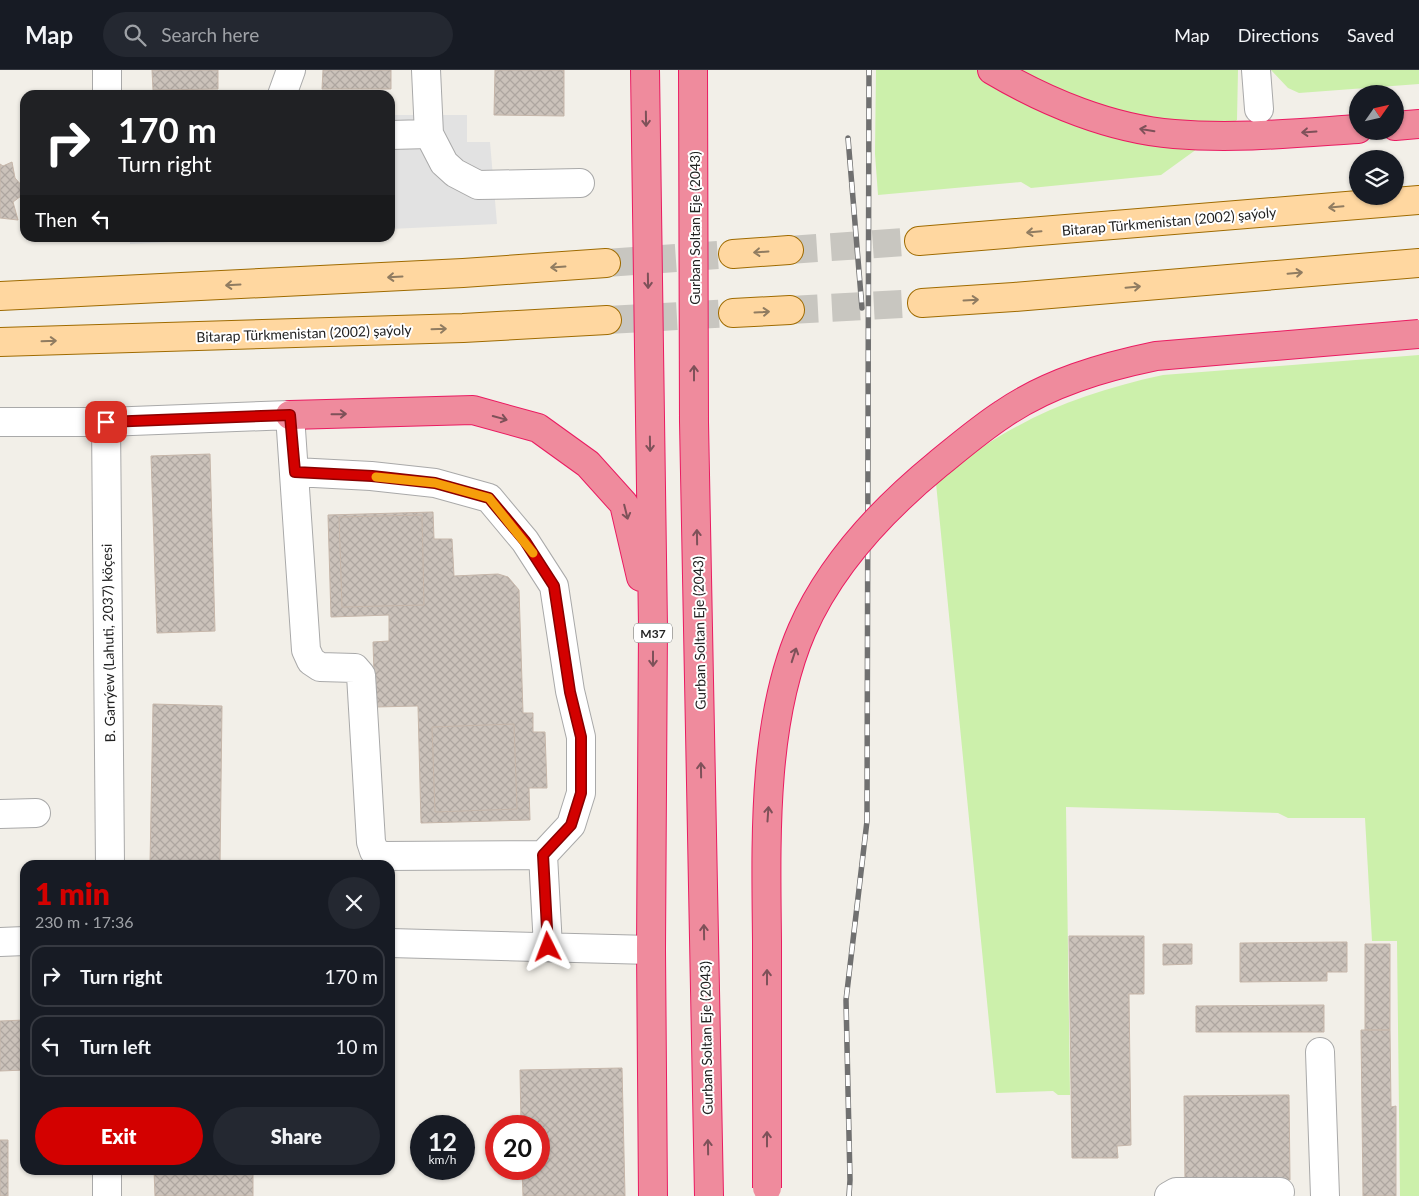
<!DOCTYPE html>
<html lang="en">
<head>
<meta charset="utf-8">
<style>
	:root { --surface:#171b24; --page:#242831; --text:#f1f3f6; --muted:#9ea1a6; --line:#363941; --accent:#d30100 }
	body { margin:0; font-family:Lato,sans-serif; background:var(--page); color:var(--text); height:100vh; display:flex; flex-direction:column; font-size:19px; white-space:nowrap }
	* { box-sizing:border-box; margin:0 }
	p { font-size:16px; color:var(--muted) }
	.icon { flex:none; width:28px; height:28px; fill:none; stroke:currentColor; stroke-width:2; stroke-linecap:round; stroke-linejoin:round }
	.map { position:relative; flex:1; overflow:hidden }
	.details { position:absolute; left:20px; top:790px; width:375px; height:315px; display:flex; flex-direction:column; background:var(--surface); border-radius:15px; box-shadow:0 1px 4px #0004 }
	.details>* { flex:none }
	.guide { position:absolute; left:20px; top:20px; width:375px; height:152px; border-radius:15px; box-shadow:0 1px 4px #0004; background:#202124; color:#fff; overflow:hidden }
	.needle { width:32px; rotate:56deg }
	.fabs { position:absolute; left:1349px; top:15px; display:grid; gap:10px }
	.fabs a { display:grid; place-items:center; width:55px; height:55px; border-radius:50%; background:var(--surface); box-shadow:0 1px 4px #0004; font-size:25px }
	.speed { position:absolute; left:410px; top:1045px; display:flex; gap:10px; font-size:25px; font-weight:700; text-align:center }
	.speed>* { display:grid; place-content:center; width:65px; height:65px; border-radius:50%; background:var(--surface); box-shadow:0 1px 4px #0004; line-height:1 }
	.speed small { font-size:12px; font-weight:400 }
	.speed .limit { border:8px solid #d22; background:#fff; color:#111 }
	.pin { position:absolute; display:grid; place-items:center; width:42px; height:42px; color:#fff; margin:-21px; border-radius:10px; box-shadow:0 2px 8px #0006 }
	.me { position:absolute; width:55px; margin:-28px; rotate:357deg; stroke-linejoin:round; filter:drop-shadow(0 0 4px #0008) }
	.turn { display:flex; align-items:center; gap:18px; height:105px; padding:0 15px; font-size:22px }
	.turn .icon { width:65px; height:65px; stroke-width:2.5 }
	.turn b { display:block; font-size:35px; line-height:42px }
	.then { display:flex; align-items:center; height:48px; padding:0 15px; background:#0003; gap:10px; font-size:19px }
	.round { display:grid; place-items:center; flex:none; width:52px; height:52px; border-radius:26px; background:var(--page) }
	.headline { display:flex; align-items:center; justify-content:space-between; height:85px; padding:0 15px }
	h1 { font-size:30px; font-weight:800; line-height:38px; color:var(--accent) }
	.action { display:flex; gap:10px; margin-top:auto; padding:10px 15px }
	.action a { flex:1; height:58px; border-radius:30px; background:var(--accent); color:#fff; font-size:20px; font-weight:800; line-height:58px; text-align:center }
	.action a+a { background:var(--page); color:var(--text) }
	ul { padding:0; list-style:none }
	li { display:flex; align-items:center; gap:15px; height:62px; margin:0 10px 8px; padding:0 5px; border:2px solid var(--line); border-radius:15px }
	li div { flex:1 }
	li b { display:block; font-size:19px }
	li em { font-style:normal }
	header { display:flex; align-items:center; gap:30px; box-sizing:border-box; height:70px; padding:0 25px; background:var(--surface); border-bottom:1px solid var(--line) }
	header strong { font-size:24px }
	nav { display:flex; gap:28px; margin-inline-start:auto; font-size:18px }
	.search { width:350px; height:45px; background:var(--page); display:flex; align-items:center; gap:12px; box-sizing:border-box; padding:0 18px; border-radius:28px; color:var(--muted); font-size:19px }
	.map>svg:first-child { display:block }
	.grass { fill:#ccf0ab }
	.parking { fill:#e2e2e2 }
	.building { fill:url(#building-cross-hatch); stroke:#c6b6a9 }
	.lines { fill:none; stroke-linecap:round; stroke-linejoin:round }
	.major-tunnel { stroke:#c8c6c0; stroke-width:28; stroke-dasharray:28 14; stroke-linecap:butt }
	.minor-casing { stroke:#a9a9a9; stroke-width:30 }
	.major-casing { stroke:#9f6b00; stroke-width:30 }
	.highway-casing { stroke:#ea1b61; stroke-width:30 }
	.minor { stroke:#fff; stroke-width:28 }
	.major { stroke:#ffd7a0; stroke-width:28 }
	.highway { stroke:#ef8b9d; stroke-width:28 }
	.rail-casing { stroke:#707070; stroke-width:5.5 }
	.rail { stroke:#fff; stroke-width:4; stroke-dasharray:11; stroke-linecap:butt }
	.highway-bridge-casing { stroke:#ea1b61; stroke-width:30; stroke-linecap:butt }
	.highway-bridge { stroke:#ef8b9d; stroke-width:28 }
	.oneway { stroke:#7e5159 }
	.oneway2 { stroke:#907c61 }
	.route-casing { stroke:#890100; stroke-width:12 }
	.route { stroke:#d30100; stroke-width:9 }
	.slow { stroke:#f59e0b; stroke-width:9 }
	.labels { text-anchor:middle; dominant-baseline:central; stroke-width:4; stroke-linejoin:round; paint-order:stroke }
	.shield { fill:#fff; stroke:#646464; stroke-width:1 }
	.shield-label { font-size:12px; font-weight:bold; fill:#222 }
	.street-label { font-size:14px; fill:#222; stroke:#fff }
</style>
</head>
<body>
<header>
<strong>Map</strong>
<div class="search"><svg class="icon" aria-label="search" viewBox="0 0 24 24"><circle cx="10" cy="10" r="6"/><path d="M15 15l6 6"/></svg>Search here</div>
<nav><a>Map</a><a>Directions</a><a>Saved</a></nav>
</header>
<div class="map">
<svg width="1419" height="1126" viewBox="0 0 1419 1126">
	<defs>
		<pattern id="building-cross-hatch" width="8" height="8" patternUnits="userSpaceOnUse" patternTransform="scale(1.25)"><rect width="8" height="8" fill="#cbc2ba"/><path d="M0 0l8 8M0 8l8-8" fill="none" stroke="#aea6a0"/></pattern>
	</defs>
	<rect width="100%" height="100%" fill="#f2efe8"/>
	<path class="grass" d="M876,0H1238L1237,50L1161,105L1031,118L1021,112L878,125L875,84Z
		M1271,0H1419V14L1299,23L1288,18Z
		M1419,285V1126H1400L1397,871H1372L1365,748H1288L1278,743L1066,737L1070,1025H1058L1053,1021L996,1023L936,413C1005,353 1075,324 1163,305Z"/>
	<path class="parking" d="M390,45H467V72H490L497,154L390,159Z
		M130,168H246L130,174Z"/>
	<path class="building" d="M152,0H218V19L153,20Z
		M323,0H391V19H322Z
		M495,0H564V46L494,45Z
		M12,92L15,108L22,116L21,126L13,132L18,150L0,148V94L3,96Z
		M210,384L215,561L157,563L151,386Z
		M433,442L434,469H452L454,506L498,504L508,507L519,520L523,643H533V662H545L547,718H529L530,750L421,753L418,636L375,637L373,572L389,571V545L331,547L328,445Z
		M422,445L424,535L342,537L339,447Z
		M153,634L222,636L220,795H150Z
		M514,654L517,739L435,742L432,657Z
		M1069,866H1144V924H1129L1131,1075L1117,1076L1118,1088H1072Z
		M1347,872V902H1327V911L1240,912V873Z
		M1163,874H1192V894L1163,895Z
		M1365,874H1390V960H1365Z
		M1324,935V962H1196V936Z
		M25,950V1000L0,1001V951Z
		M1361,960H1390L1391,1037L1396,1036V1126H1363Z
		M622,998L625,1126H523L522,1099H539V1056H521L520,1000Z
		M1289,1025L1290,1110L1185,1111L1184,1026Z
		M0,1070H8V1126H0Z
		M154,1100H253V1126H155Z"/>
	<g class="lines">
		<path class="major-tunnel" d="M789,180L919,171
			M606,193L733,184
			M790,240L922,233
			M607,250L733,243"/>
		<g class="minor-casing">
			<path id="minor" d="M426,0L429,64L444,93L455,103L478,115L580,113
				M1256,0L1259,39
				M107,25V0
				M282,25L291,0
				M390,65L429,64
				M0,352H106L290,345L306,580L311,591L320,597L355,598L361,605L371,772L374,781L383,786L543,785L548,877
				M106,352L110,795
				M295,402L371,406L435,413L489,428L525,471L554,516L570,621L581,667V723L571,755L543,785
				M0,744L36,743
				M0,872L25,871
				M390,873L651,880
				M1320,982L1325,1126
				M107,1126V1100
				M1169,1126L1176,1122H1280"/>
		</g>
		<g class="major-casing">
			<path id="major" d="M919,171L1419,130
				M733,184L789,180
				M0,226L463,203L606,193
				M922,233L1014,227L1419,193
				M733,243L790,240
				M0,272L463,258L607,250"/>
		</g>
		<g class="highway-casing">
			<path id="highway" d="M645,0L653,557L651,880L653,1126
				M693,0L694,352L709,1126
				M992,0C1046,32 1111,59 1174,64C1235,69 1297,63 1358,59
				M1395,56L1419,54
				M290,345L473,340L538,358L588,394L624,434L641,507"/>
		</g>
		<use href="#minor" class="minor"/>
		<use href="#major" class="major"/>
		<use href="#highway" class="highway"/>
		<g class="rail-casing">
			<path id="rail" d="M848,68L862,238
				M849,1126L850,1110L846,930L867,751L869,0"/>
		</g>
		<use href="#rail" class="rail"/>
		<g class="highway-bridge-casing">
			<path id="highway-bridge" d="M767,1118C767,1036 767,953 767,871C766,772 762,652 802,560C830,496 883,439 938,394C959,377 980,359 1003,344C1048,313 1103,297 1156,286L1419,264"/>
		</g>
		<use href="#highway-bridge" class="highway-bridge"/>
	</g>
	<defs><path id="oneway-shaft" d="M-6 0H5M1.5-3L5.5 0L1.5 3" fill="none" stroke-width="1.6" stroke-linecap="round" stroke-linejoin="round" transform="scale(1.25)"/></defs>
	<g class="oneway">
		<use href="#oneway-shaft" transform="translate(646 49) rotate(89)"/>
		<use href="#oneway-shaft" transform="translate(1147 60) rotate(-171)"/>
		<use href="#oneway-shaft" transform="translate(1309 62) rotate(176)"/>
		<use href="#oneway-shaft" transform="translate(648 211) rotate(89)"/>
		<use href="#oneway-shaft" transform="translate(694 303) rotate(-90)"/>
		<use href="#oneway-shaft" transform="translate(339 344) rotate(-1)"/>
		<use href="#oneway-shaft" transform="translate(500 348) rotate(15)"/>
		<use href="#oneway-shaft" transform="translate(650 374) rotate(89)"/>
		<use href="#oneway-shaft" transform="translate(626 442) rotate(76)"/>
		<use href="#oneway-shaft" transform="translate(697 467) rotate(-91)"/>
		<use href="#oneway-shaft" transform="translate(794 585) rotate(-72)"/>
		<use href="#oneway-shaft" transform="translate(653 589) rotate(90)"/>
		<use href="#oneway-shaft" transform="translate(701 700) rotate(-91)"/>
		<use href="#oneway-shaft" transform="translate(768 744) rotate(-86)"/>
		<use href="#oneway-shaft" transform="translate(704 862) rotate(-91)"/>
		<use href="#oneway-shaft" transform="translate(767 907) rotate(-90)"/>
		<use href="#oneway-shaft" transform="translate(767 1069) rotate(-90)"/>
		<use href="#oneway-shaft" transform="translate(708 1077) rotate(-91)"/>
	</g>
	<g class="oneway2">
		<use href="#oneway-shaft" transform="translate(1336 137) rotate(175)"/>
		<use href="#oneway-shaft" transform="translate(1034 162) rotate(175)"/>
		<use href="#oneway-shaft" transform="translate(761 182) rotate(176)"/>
		<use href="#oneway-shaft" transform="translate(558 197) rotate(176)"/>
		<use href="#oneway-shaft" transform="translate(1295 203) rotate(-5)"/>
		<use href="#oneway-shaft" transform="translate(395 207) rotate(177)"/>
		<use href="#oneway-shaft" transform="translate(233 215) rotate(177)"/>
		<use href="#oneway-shaft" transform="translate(1133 217) rotate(-5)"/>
		<use href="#oneway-shaft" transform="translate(971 230) rotate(-3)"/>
		<use href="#oneway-shaft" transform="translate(762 242) rotate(-3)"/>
		<use href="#oneway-shaft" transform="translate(439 259) rotate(-2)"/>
		<use href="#oneway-shaft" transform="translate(49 271) rotate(-2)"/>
	</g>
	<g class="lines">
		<g class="route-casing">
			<path id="route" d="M106,352L290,345L295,402L372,406L435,413L489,428L525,471L554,516L570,622L581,667V723L571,755L543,785L548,877"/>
		</g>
		<use href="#route" class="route"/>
		<path class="slow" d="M376,407L435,413L489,428L533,483"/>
	</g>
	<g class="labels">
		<rect class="shield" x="634" y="553.5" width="38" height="19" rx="4"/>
		<g class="shield-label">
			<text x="653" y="563">M37</text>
		</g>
		<g class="street-label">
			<text transform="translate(1169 151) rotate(-5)">Bitarap Türkmenistan (2002) şaýoly</text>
			<text transform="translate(694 158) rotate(-90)">Gurban Soltan Eje (2043)</text>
			<text transform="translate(304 263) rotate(-2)">Bitarap Türkmenistan (2002) şaýoly</text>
			<text transform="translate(699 563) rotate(-91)">Gurban Soltan Eje (2043)</text>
			<text transform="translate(108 573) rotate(-91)">B. Garrýew (Lahuti, 2037) köçesi</text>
			<text transform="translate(706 968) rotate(-91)">Gurban Soltan Eje (2043)</text>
		</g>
	</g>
</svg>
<div class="fabs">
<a><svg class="needle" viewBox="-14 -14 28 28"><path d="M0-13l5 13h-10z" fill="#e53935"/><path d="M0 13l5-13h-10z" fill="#9ea1a6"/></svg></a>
<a><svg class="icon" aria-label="layers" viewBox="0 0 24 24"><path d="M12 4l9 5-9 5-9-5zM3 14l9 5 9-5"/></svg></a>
</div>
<div class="speed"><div>12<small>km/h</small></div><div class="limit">20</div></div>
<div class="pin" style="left:106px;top:352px;background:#d93025"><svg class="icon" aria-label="arrive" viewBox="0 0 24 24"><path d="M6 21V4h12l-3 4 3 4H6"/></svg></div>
<svg class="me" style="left:548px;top:877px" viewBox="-20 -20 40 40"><path d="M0-17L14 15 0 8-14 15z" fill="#d30100" stroke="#fff" stroke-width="4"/></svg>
<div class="guide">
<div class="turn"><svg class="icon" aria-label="right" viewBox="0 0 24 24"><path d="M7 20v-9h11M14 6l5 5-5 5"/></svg><div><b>170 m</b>Turn right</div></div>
<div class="then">Then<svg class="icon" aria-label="left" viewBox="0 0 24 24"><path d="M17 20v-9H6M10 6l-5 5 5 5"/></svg></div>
</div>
<section class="details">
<div class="headline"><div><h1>1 min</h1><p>230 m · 17:36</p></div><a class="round"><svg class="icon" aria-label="close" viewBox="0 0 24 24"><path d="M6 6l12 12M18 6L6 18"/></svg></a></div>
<ul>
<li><svg class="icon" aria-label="right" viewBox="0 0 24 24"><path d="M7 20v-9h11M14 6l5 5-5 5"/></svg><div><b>Turn right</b></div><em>170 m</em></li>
<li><svg class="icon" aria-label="left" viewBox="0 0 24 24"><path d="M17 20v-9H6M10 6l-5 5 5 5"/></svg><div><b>Turn left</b></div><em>10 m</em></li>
</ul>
<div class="action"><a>Exit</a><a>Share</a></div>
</section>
</div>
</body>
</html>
